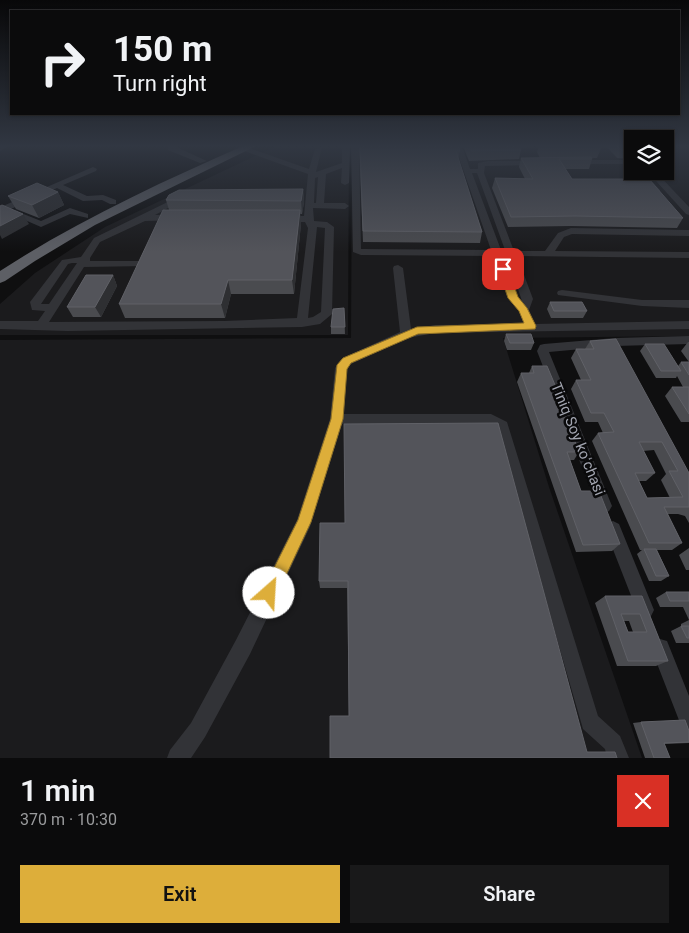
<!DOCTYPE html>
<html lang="en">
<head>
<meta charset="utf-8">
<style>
	:root { --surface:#0b0b0c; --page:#19191a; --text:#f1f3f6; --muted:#9a9b9d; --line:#2b2b2d; --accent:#ddae3a }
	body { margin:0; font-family:Roboto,sans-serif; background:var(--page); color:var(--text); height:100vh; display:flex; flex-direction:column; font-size:19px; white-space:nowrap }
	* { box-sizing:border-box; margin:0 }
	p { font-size:16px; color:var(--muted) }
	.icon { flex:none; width:28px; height:28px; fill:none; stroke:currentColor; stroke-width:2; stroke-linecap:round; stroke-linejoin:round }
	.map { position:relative; height:758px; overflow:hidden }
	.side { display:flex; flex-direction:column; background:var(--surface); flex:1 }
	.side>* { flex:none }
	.guide { position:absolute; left:10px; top:10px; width:670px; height:105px; border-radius:0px; box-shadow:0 1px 4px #0004,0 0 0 1px var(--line); background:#0b0b0c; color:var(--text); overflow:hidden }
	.tools { position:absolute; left:624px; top:130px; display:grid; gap:10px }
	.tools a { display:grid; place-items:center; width:50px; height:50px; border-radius:0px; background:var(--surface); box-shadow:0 1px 4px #0004,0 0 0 1px var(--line); font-size:25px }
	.pin { position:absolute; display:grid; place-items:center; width:42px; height:42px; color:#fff; margin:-21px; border-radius:10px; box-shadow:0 2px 8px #0006 }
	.me { position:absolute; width:55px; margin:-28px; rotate:26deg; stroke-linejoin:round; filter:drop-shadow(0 0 4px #0008) }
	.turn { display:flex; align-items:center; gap:18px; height:105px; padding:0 20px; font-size:22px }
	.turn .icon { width:65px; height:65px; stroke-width:2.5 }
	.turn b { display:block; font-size:35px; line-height:42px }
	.round { display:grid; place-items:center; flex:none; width:52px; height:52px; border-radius:0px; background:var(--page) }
	.headline { display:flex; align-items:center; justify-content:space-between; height:85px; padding:0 20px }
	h1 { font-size:30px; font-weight:600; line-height:38px }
	.action { display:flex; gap:10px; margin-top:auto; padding:10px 20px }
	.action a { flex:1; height:58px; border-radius:0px; background:var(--accent); color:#111; font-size:20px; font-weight:600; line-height:58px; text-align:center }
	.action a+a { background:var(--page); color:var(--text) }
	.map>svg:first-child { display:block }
	.built { fill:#1b1b1d }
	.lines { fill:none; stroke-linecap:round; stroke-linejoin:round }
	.minor { fill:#323337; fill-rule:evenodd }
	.highway { fill:#5d5f65; fill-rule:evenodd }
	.wall { fill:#4a4b4f; fill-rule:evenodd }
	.shaded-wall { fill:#2e2f32 }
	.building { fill:#53545a; stroke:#606167; fill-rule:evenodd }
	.route { fill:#ddae3a; stroke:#907126 }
	.labels { text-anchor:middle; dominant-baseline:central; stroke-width:5; stroke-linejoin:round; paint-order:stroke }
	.street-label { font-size:15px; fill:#a2a5b0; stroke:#0a0a0b }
</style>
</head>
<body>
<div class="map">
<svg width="689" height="758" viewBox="0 0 689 758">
	<rect width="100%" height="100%" fill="#0f0f10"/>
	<path class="built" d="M276,146H349L348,335H0V304L35,273L105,227Z
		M352,146H632V171H665V146H689V336L503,338L549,487L642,758H0V340L351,338Z"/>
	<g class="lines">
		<path class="minor" d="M0,146H8L0,151Z
			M168,146H174L207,161L200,163L168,150Z
			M342,146H350L349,183L345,185L341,183L342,168L326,174L324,203H345L349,206L345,209L313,208L314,221L327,222L334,227L332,314L320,324L302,327L68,331L0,329V321H38L45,311L32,310L30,302L62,260L81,257L94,238L182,195L186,197L185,199L155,215H176L179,216V220L145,221L100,242L90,258V261H144L147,262V266L84,267L49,322L224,321L297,318L308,228L305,222H284L280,219L284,216H304L308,174L239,149L246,147L309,169L315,149L322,147L316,172L342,163ZM318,177L316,203H314L315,178ZM317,227L325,228L321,312L313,317L308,318ZM72,263H77L49,304H41L68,264Z
			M351,146H359L361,249H362L491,250L455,146H462L470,169H478V163L488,161H535L539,163L535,165L485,166L484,173L514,251H545L558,233L571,228L689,230V236L572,234L564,237L555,251L689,252V258L517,256L533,299L529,310L535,324L689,321V329L435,333L408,338L351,364L347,369L344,414H491L507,422L598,716L620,736L629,758H607L605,749L583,729L496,429L489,424H342L310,527L250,654L205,737L191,758H167L170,750L191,723L236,640L297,520L330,419L335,368L343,358L400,332L393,268L394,266L398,265L403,268L411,329L435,325L524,324L519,311L508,298L493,256L361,255L353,252ZM472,173H477L505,250H501ZM503,256H507L522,301L518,297Z
			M512,146H529C525,149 516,149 512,146Z
			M572,160H632V164H575L571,162Z
			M93,167L97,169L96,171L63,185L87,196L103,195L116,200V204H110L102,200L83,201L57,188L11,209L41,221L70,208L88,214V218L70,214L41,227L2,210L3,206Z
			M634,171H642L660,190V194H654Z
			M647,171H655L689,207V215L686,214Z
			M562,290L642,300H689V308L642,306L558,295L557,293L558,291Z
			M689,336V344L615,346L549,352L612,506L609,511L604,513L599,511L537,351L540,345L544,344L615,338Z
			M613,521L619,524L654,610L651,616L645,619L639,616L605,529L607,524Z
			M660,639L667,641L689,696V731L682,728L651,648L653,641Z"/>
		<path class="highway" d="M243,146H256L95,225L35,261L5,281L0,283V271C77,221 159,183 243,146Z"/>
	</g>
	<path class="wall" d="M359,146H458L460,151L458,160L482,232L480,243L363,242Z
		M463,146H519L521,150L519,159L469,161Z
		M539,146H602L597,158H591L592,159L589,169H565L572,179L683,218L677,228L571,226L508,227L492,188L495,178L525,179L519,167L521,158H540L537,152Z
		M606,146H630L631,147H632V159L617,158Z
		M303,189L304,202L302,214H300L301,224L294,294H231L225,318H125L119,304L169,210L166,200Z
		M58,192L64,205L39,218L16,209L8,196Z
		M113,275L117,286L101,317H73L67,307Z
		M550,302L587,311L583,318H551L547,309Z
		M344,308L345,334H331V327Z
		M506,334L534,343L531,350H507L504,341Z
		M590,341L689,473V523L685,516L678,514H668L682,543L672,550H657L669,576L661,581H649L637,554L642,550H640L592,441L598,433H603L598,422H585L571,389L576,380H581L571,358L576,349H585ZM654,450L666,474L661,480L670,498H647L639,481H646L655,473L643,451Z
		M688,342H689V422H681L665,396L672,387H683L677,376L676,378H656L640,351L645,344L678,366L681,362H689L681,351Z
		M532,366L571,423L569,427L579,452L574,460H570L581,491L620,544L612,551L576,552L517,382L521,373H529Z
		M320,523L587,752L617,758L349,716L347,588H320L319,581Z
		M689,548V570H686L679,555Z
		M666,592H689V643H676L671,631L681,626V624L689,620L683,607H660L656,598Z
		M605,596H642L668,661L656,666H617L595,603ZM624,621H629L633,632H628Z
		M641,722L689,731V743L664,744L670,758H645L633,723Z"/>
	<path class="shaded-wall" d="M303,189L304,202L302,214L301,201Z
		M58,192L64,205L39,218L32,205Z
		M300,210L301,224L294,294L292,280Z
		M23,214L29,224L2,239L0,235V226Z
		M113,275L117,286L101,317L95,307Z
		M228,280L231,294L225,318L221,304Z"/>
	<path class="building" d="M360,146H458L460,151H456L482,232L363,231Z
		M469,146H519L521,150L471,151Z
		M617,146H630L631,147H632V150H621Z
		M591,157L592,159H559L572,179H649L683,218L575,216L511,217L495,178L533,179L521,158Z
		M37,183L58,192L32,205L8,196Z
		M303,189L301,201L166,200L169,195L179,190Z
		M2,205L23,214L0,226V206Z
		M163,210H300L292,280H228L221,304H119Z
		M86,275H113L95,307H67Z
		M550,302H582L587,311H554Z
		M344,308L345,327H331L333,309Z
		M506,334H531L534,343H510Z
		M616,339L689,473V507H664L682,543H649L598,433L614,432L604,413H591L576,380H591L576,349H594L590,341ZM639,442H662L678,471H669L683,497L647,498L635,473H655Z
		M645,344H664L681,371H661Z
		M681,362H689V375Z
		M532,366H547L571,423H568L579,452H567L581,491H599L620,544L583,545L521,373H534Z
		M672,387H689V414Z
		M498,423L587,752H615L617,758H330V716H349L348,581H319L320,523H345L344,424Z
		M644,549H656L669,576H656Z
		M666,592H689V601H670Z
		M605,596H642L668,661H628ZM621,614H640L647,632H628Z
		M681,626H689V638H687Z
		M685,720L689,731V742L664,743L670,758H654L641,722Z"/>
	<linearGradient id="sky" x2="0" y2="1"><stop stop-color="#080809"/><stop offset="0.58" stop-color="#313742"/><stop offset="1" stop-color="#313742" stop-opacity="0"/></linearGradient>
	<rect width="689" height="252" fill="url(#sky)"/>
	<path class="route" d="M503,266L508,269L518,297L527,308L536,326L535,329L418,334L351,363L347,369L343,419L311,522L275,599L269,601L264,599L261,593L264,588L298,520L331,419L337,365L343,358L417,327L524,323L519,311L508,298L498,269Z"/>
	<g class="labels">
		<g class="street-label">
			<text transform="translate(578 439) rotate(68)">Tiniq Soy koʻchasi</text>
		</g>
	</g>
</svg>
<div class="tools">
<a><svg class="icon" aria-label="layers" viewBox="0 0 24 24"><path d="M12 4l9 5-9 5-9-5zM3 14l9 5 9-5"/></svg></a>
</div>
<div class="pin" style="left:503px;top:269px;background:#d93025"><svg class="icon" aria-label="arrive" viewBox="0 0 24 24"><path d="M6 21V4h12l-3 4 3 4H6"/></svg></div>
<svg class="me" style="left:269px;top:593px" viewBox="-20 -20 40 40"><circle r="19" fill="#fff"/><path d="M0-13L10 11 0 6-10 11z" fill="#ddae3a"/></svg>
<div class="guide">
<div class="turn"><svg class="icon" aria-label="right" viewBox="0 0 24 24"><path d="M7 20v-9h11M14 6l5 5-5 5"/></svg><div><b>150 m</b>Turn right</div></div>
</div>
</div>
<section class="side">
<div class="headline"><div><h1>1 min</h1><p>370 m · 10:30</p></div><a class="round" style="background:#d93025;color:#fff"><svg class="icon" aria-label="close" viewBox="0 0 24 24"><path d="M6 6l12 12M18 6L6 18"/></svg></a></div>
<div class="action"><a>Exit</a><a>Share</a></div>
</section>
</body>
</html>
